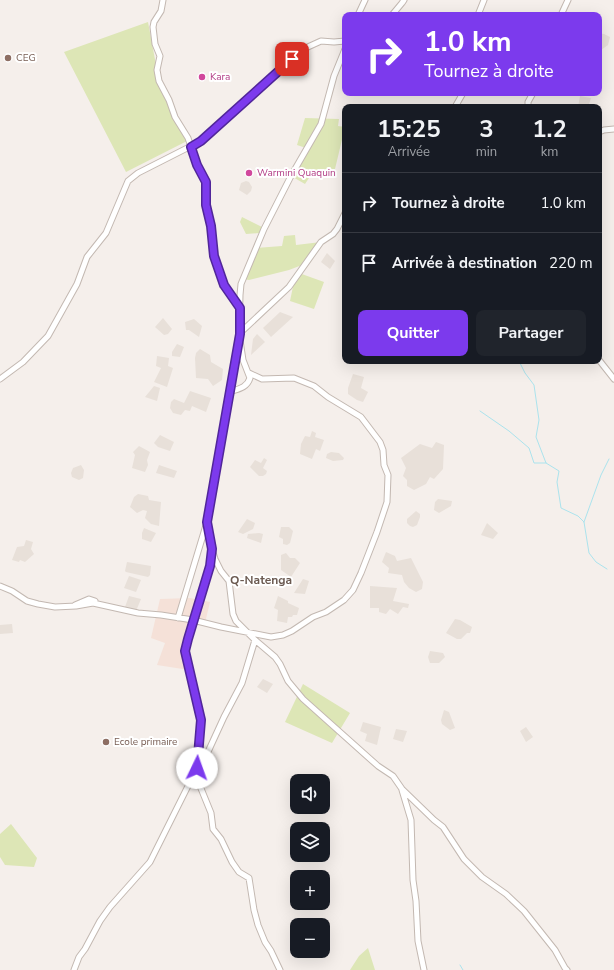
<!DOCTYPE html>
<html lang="fr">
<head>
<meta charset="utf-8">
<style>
	:root { --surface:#171b24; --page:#20242c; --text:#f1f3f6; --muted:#9ea1a6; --line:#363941; --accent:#7c3aed }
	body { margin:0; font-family:"Nunito Sans",sans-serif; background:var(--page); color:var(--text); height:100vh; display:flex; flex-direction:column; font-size:15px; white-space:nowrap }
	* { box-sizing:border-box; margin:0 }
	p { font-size:13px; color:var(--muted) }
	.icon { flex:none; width:22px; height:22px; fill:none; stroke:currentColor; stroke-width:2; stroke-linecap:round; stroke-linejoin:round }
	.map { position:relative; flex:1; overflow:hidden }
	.panel { position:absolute; left:342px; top:104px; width:260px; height:260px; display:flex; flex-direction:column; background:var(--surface); border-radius:8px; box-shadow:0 4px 16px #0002 }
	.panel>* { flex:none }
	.hud { position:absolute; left:342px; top:12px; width:260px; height:84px; border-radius:8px; box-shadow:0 4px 16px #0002; background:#7c3aed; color:#fff; overflow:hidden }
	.controls { position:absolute; left:290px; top:774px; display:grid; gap:8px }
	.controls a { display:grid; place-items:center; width:40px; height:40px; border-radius:8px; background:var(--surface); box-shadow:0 4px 16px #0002; font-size:20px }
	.pin { position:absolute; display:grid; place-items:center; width:34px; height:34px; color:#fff; margin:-17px; border-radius:8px; box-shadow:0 2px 6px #0006 }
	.me { position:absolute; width:44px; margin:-22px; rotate:3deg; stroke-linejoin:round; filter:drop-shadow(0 0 3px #0008) }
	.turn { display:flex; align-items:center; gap:14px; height:84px; padding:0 16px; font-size:18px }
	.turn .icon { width:52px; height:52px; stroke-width:2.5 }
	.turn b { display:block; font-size:28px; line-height:34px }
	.eta { display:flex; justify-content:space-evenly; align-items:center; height:68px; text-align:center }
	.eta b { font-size:24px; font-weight:700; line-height:28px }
	.cta { display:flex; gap:8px; margin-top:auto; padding:8px 16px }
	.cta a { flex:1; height:46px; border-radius:8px; background:var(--accent); color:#fff; font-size:16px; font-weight:700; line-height:46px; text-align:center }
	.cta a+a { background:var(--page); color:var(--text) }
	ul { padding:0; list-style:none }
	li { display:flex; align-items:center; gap:12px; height:60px; padding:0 16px; border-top:1px solid var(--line) }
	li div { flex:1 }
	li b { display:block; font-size:15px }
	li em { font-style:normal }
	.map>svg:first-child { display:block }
	.residential { fill:#e8e0d9 }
	.commercial { fill:#f5e1d8 }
	.green { fill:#dde6b6 }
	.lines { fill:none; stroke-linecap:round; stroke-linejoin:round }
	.stream { stroke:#abe3ed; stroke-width:1 }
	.minor-casing { stroke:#c3b8b1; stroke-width:7 }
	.minor { stroke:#fff; stroke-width:5 }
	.route-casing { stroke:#51269a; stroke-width:10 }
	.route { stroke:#7c3aed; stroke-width:7 }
	.education-dot { fill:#8d6e63; stroke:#fff; stroke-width:1.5 }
	.hotel-dot { fill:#d1479c; stroke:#fff; stroke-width:1.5 }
	.labels { text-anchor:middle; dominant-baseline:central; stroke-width:4; stroke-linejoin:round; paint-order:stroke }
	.education-label { font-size:10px; fill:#785e54; stroke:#fff; text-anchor:start }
	.hotel-label { font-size:10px; fill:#b23c85; stroke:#fff; text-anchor:start }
	.quarter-label { font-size:12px; font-weight:bold; fill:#6b5a51; stroke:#fff }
</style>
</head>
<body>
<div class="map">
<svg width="614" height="970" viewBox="0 0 614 970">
	<rect width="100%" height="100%" fill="#f5efeb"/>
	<path class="residential" d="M599,33L604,34L610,37L608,45L601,50L599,49Z
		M580,96L591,98L588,107H578Z
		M246,181L249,182L252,187L251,191L247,195L239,190L241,183Z
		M327,253L335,261L330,269L321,262Z
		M280,312L293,317L271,337L263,328Z
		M163,318L172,329L168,334L164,335L155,327Z
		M194,319L202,326L199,337L189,330H186L185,322Z
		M257,334L265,342L251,355L253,339Z
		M177,344L184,347L180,357L172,356V352Z
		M200,349L210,355L211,362L223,369L222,380L213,386L208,379L196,378L195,358L196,353Z
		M157,356L169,358L168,366L173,368L167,387L154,382L161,368L156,366Z
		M353,374L364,377L361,388L368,392L363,402L357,400L348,394V388Z
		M154,386L160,388L157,401L145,397Z
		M190,391L211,398L206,412L192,406L190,411L185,410L181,415L173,413L170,408L171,402L174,399L184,403Z
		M312,431L316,433L315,437L324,440L320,451L316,449L312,459L300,454L301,444L305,436L310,437Z
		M160,435L174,442L170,451L158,447L154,443Z
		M436,442L444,445L443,469L434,479L430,477L426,484L414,490L407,486V480L403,476L406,468L401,458L420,444L432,448Z
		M139,446L150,452L147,460L148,465L145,472L132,468L135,455L133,452Z
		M331,452L339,453L344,458L343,460L333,461L326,458L327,454Z
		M264,458L267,460L263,468L267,471L266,474L263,476H259L250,467L255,460L261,463Z
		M81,465L84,470L83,478L79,480L72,477L71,473L73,468Z
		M159,465L177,471L174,478L156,473Z
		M138,494L148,496L149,500L161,502L159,526L151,524L145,518L147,511L143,510L137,513L130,507L134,497Z
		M438,499L452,501L451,506L439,513L434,510L435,502Z
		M416,511L420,514V517L417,525L413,527L410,526L407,523V519Z
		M247,519L255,523L253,529L243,534L238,532Z
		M487,523L498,533L493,539L481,535Z
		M281,527H289L293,531L290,543L287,545L283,544V539L279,537Z
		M144,528L156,533L151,542L142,539V533Z
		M259,533L263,534L261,543L247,538L248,534Z
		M26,540L33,542L31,549L34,554L25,562L20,560L19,562L12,560L17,547L24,546Z
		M386,552L395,556L397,561L411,558L423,582L422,589L416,592L409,588L404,582L402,575L388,573L389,568L382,562Z
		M286,553L290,558H295L300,563L291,577L281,570V555Z
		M127,562L151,566L150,575L148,577L126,572L125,571Z
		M129,576L141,580L136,592L124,588Z
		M303,579L309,581L305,594L294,593Z
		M370,586L397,588L393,601L409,604L408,608L403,607L398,614L390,609L386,614L379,612V608H370Z
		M129,596L141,599L136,611L125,607Z
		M278,596L288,601V603L299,608L297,615H293L292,617H288L287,623L277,621L278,610L274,608Z
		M455,619L460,620L472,627L470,633H467L461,639H457L446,633Z
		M12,624L13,633L0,634V625Z
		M430,651L443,653L445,657L439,663H430L428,657Z
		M263,679L273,684L267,693L257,687Z
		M444,710L449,712L455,728L450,730L442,724L441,720Z
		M363,722L381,727L377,745L365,741L367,734L360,731Z
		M526,727L533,737L526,742L520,731Z
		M396,729L407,731L403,742L393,739Z"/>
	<path class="commercial" d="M190,598L210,602L205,623L193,620L185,647L189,670L157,665L165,643L151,638L160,599Z"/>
	<path class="green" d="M148,22L159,81L189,140L126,172L64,52Z
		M305,118L339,119L338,126L345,127L335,169L313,172L305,184L291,176L306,148L297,145Z
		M242,217L262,227L259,233L246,234L240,222Z
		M295,235L296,245L321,242L302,265L289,270L249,280L243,279L256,248L282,246L284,236Z
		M299,273L324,282L314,309L290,301L295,277Z
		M303,684L350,713L332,743L285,722Z
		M11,824L37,858L34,867L5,865L0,857V834Z
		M368,948L375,970H350L359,956Z"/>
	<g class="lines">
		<path class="stream" d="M519,361L525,373L534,385L539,420L536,437L546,463L559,471L557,482L561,508L578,516L584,522L589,553L596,562L607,569
			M480,411L509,431L529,448L534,463H546
			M584,522L601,475L609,459
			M460,965L463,970"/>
		<g class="minor-casing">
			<path id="minor" d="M163,0L161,11L154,22L153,27L155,44L160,56L157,70L159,81L169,100L175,117L188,138L197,165L206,182V205L211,226L214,257L225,285L240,308
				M358,15L365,0
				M392,15L402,3L404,0
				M478,15L484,0
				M561,15L568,0
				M455,107L463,93
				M528,107V102L533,93
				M599,132L604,130L614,129
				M599,360L614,379
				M0,379L23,362L48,336L77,284L87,257L106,233L128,181L138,173L201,141L220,123L251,97L299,51L321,41L334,42L345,41
				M229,392C238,389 247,388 250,378L243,360L239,334L289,287L321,242L333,234L337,229L345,213
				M212,549L215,559L221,571L229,581L233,614L236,621L255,640L275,657L280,664L288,681L303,699L378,766L393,776L402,789L434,820L443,827L464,859L482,877L506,894L524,911L555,950L565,968L567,970
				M0,586L12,591L27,601L38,604L55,607L76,606L93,603L138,613L161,615L193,620L221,627L271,637L283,635L292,631L313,617L326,612L344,600L353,590L361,573L377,532L387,502L388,475L384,465L383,450L380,442L361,417L328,397L314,386L294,378L262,379L249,373
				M75,605L89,599L95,601
				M178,618L207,522L211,502L239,334L240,295L241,284L264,229L291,176L321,124L334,76L345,49
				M255,640L242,683L224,717L207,754L197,768L200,786L211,813L213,829L221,839L232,862L239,872L249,878L254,910L258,925L265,942L271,951L280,970
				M402,790L411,820L413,880L416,901L418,941L424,970
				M74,970L79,957L85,949L100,921L110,907L150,862L197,768L201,720L185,651L211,566L212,549L207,523"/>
		</g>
		<use href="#minor" class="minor"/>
	</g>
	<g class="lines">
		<g class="route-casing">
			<path id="route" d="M197,768L201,720L185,651L188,639L210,566L212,549L207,522L240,334V308L224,285L214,256L211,226L206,205V182L197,165L191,147L201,141L292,59"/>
		</g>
		<use href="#route" class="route"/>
	</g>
	<g class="education-dot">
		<circle cx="8" cy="58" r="4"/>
		<circle cx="106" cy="742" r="4"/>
	</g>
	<g class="hotel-dot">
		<circle cx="202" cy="77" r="4"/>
		<circle cx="249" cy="173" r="4"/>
	</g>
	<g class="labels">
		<g class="education-label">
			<text x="16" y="58">CEG</text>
			<text x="114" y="742">Ecole primaire</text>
		</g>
		<g class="hotel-label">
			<text x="210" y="77">Kara</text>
			<text x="257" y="173">Warmini Quaquin</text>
		</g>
		<g class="quarter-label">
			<text x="261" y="580">Q-Natenga</text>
		</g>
	</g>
</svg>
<div class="controls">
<a><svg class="icon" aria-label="sound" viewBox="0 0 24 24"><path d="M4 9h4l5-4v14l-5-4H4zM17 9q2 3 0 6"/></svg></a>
<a><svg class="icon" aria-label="layers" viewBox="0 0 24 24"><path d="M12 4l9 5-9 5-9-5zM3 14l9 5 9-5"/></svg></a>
<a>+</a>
<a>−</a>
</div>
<div class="pin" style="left:292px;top:59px;background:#d93025"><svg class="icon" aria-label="arrive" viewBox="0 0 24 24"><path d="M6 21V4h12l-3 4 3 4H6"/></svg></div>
<svg class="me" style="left:197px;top:768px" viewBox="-20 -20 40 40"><circle r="19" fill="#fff"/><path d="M0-13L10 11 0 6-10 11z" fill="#7c3aed"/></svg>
<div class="hud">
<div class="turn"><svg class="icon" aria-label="right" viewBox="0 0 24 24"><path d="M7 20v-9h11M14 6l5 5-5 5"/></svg><div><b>1.0 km</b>Tournez à droite</div></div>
</div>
<section class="panel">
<div class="eta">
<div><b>15:25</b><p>Arrivée</p></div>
<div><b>3</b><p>min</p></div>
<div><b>1.2</b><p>km</p></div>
</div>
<ul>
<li><svg class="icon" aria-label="right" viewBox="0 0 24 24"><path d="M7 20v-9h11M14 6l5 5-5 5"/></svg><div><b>Tournez à droite</b></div><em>1.0 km</em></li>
<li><svg class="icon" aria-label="arrive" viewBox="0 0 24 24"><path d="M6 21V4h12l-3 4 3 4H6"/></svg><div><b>Arrivée à destination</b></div><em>220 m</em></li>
</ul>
<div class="cta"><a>Quitter</a><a>Partager</a></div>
</section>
</div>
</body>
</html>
